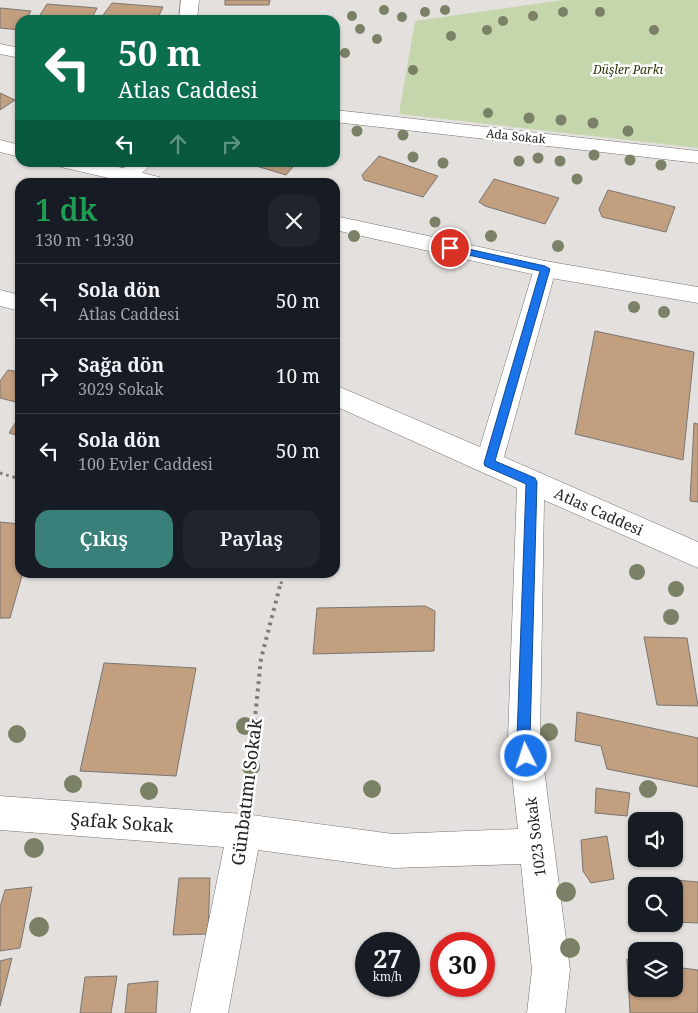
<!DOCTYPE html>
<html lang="tr">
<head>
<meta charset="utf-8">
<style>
	:root { --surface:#171b24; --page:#20242c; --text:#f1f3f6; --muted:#9ea1a6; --line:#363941; --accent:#39807a }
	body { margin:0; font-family:"Noto Serif",serif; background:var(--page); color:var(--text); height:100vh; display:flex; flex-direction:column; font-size:19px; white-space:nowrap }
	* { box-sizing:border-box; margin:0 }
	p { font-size:16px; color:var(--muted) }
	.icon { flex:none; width:28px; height:28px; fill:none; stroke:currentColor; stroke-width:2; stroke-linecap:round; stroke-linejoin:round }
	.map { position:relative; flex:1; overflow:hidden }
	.panel { position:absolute; left:15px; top:178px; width:325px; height:400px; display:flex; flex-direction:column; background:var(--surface); border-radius:15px; box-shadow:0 1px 4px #0004 }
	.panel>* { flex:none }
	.guide { position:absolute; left:15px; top:15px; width:325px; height:152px; border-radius:15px; box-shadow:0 1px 4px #0004; background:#0b6e4f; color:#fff; overflow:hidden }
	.buttons { position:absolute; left:628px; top:812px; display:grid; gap:10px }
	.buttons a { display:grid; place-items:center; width:55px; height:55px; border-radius:10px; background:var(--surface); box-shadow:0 1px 4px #0004; font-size:25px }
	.speed { position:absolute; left:355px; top:932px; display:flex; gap:10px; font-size:25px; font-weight:700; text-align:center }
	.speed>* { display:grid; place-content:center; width:65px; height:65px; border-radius:50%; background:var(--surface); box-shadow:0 1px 4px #0004; line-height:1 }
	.speed small { font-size:12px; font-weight:400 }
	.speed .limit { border:8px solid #d22; background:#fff; color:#111 }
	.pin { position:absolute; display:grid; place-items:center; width:42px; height:42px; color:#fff; margin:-21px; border:2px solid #fff; border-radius:50%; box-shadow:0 1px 5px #0007 }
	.me { position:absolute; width:55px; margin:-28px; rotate:356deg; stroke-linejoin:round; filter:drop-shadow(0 0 4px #0008) }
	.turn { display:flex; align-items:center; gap:18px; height:105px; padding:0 20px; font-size:22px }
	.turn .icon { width:65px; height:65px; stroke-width:2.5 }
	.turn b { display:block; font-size:35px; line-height:42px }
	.lanes { display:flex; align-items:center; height:48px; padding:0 20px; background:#0003; justify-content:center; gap:25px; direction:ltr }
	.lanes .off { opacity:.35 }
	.round { display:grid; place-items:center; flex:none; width:52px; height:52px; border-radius:15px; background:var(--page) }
	.overview { display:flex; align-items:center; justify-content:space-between; height:85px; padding:0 20px }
	h1 { font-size:30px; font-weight:600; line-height:38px; color:#1e9e55 }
	.action { display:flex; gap:10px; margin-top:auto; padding:10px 20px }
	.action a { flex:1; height:58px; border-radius:15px; background:var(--accent); color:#fff; font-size:20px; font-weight:600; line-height:58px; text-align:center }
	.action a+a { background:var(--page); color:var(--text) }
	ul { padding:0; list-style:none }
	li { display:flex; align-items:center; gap:15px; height:75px; padding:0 20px; border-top:1px solid var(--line) }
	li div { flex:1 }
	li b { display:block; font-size:19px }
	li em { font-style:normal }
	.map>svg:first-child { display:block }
	.green { fill:#c5d6ac }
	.building { fill:#c29f7f; stroke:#797673 }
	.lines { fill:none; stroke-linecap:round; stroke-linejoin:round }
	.street-casing { stroke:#75716f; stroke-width:1 }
	.secondary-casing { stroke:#75716f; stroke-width:1 }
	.path-far1 { stroke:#7f7c7a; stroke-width:3; stroke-dasharray:2.5 4; stroke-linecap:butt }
	.path { stroke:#7f7c7a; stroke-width:4; stroke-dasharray:3 4.5; stroke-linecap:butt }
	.street { fill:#fff; fill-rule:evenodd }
	.secondary { fill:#fff; fill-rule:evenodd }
	.tree { fill:#7b8166 }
	.route { fill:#1a73e8; stroke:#114b97 }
	.labels { text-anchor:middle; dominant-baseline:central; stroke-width:5; stroke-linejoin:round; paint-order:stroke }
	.far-park-label { font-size:12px; font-style:italic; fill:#253404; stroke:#fff }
	.far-street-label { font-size:12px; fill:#242322; stroke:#fff }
	.street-label { font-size:15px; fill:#242322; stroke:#fff }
	.near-street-label { font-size:18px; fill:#242322; stroke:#fff }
</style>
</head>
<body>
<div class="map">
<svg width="698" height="1013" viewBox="0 0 698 1013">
	<rect width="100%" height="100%" fill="#e4e0dd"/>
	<path class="green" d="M563,0H698V148L399,114L415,21Z"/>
	<path class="building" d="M225,0H270L269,5H225Z
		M112,3L163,7L157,20H103L101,18Z
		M47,4L97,8L91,20H37Z
		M0,8L31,11L26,20H20V30L0,28Z
		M0,93L15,100L0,110Z
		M379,156L438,176L423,197L364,180L362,175Z
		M243,162H297L286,175Z
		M494,179L559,198L545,224L485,206L479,202Z
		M608,190L675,207L666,232L602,217L599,209Z
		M595,331L694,352L683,460L575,434Z
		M8,370L20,372V403L0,398V381Z
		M20,415V436L9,433Z
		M694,423L698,424V502L690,501Z
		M0,522L20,524V572H23L10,618H0Z
		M425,606L435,611L434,651L313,654L317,608Z
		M644,637L687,638L698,706L657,705Z
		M104,663L196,668L176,776L80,771Z
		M577,712L698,738V787L607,769L601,746L575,741Z
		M596,788L630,793L627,816L595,813Z
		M607,836L614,879L591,883L583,871L581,840Z
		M179,878H210L208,934L173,935Z
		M653,878L698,882V923L674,922V886H655Z
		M32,887L20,948L0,951V907L5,890Z
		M12,958L0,1006V961Z
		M627,959L636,961V989H674V967L698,970V1013H630Z
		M117,976L111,1013H80L85,977Z
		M158,981L156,1013H125L128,984Z"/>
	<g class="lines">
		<g class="street-casing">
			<path id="street" d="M181,0H199L197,20H179Z
				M0,44L20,48V58L0,54Z
				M335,110L698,151V163L335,122Z
				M130,162H154L132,182H118L115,177Z
				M545,261L553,263L556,269L504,457L698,542V568L544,500L540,738L570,970L565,1013H527L532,970L521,864L393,868L258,850L228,1013H190L224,847L0,830V796L244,814L393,834L518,829L508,738L517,488L335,406V385L480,447L534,269L537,263Z
				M0,290L20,295V311L0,306Z"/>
		</g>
		<g class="secondary-casing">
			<path id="secondary" d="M0,140L20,145V157L0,152Z
				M58,162H98L159,177L162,182H126L61,167Z
				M335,216L545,261L698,287V303L545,277L335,230Z"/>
		</g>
		<path class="path-far1" d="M0,473L20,479
			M281,584L284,572"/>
		<path class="path" d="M247,796L261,659L281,582"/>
		<use href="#street" class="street"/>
		<use href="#secondary" class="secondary"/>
	</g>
	<g class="tree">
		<circle cx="384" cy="10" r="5"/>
		<circle cx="445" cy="10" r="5"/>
		<circle cx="425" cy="12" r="5"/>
		<circle cx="563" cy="12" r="5"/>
		<circle cx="600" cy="12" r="5"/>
		<circle cx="352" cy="16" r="5"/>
		<circle cx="533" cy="16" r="5"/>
		<circle cx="402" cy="17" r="5"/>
		<circle cx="503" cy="21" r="5"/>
		<circle cx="360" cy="29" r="5"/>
		<circle cx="487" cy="30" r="5"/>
		<circle cx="654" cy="30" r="5"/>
		<circle cx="451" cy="36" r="5"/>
		<circle cx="377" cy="39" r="5"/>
		<circle cx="345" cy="53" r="5"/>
		<circle cx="413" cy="70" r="5"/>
		<circle cx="488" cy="113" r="5"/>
		<circle cx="529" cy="118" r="5.5"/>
		<circle cx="561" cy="120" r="5.5"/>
		<circle cx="593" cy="123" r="5.5"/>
		<circle cx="357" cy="131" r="5.5"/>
		<circle cx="628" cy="131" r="5.5"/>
		<circle cx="403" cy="135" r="5.5"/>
		<circle cx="594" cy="155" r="5.5"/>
		<circle cx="413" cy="157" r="5.5"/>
		<circle cx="538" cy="158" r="5.5"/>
		<circle cx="630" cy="160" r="5.5"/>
		<circle cx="519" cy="161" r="5.5"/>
		<circle cx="560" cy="161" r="5.5"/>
		<circle cx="443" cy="163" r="5.5"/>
		<circle cx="661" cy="165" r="5.5"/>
		<circle cx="577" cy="179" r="5.5"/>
		<circle cx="435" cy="222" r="5.5"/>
		<circle cx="354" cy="236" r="6"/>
		<circle cx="491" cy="236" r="6"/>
		<circle cx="558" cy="246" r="6"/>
		<circle cx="634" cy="307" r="6"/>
		<circle cx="664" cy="312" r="6"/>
		<circle cx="637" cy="572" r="8"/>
		<circle cx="676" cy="589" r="8"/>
		<circle cx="671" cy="617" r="8"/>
		<circle cx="245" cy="726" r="9"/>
		<circle cx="549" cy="732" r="9"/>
		<circle cx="17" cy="734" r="9"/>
		<circle cx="251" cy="767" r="9"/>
		<circle cx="73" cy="784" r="9"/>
		<circle cx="372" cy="789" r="9"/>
		<circle cx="648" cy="789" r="9"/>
		<circle cx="149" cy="791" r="9"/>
		<circle cx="34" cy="848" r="10"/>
		<circle cx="566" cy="892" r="10"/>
		<circle cx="39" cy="927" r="10"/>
		<circle cx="570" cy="948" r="10"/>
	</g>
	<path class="route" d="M450,245L545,266L550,269L495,461L535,478L537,482L530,738L532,756L531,761L526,763L521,761L517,738L526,484L485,466L484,463L540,271L446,250V246Z"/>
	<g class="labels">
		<g class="far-park-label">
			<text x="628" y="69">Düşler Parkı</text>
		</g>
		<g class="far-street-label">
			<text transform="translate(516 136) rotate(6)">Ada Sokak</text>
		</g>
		<g class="street-label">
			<text transform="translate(599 511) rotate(24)">Atlas Caddesi</text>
			<text transform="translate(535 837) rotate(-97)">1023 Sokak</text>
		</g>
		<g class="near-street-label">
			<text transform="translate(246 792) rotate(-83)">Günbatımı Sokak</text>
			<text transform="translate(122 822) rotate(4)">Şafak Sokak</text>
		</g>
	</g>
</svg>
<div class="buttons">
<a><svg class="icon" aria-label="sound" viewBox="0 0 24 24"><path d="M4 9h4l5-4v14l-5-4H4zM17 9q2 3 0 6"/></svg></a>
<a><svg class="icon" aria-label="search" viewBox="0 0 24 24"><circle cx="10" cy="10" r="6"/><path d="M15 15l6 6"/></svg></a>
<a><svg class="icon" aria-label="layers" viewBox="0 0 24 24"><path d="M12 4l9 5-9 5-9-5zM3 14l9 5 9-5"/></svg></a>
</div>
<div class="speed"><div>27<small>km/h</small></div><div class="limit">30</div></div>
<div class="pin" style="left:450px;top:248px;background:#d93025"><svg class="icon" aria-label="arrive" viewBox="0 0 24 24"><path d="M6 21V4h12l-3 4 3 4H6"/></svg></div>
<svg class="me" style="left:526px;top:756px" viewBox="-20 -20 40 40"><circle r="17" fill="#1a73e8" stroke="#fff" stroke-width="3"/><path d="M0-11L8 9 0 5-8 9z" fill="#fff"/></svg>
<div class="guide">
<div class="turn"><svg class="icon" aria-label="left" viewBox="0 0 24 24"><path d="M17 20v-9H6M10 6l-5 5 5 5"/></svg><div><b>50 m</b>Atlas Caddesi</div></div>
<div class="lanes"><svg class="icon" aria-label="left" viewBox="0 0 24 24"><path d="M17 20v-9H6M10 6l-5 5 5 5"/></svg><svg class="icon off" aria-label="ahead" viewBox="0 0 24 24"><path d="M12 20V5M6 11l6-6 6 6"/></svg><svg class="icon off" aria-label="right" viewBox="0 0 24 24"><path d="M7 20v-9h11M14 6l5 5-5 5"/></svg></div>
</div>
<section class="panel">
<div class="overview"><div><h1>1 dk</h1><p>130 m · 19:30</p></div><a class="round"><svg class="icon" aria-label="close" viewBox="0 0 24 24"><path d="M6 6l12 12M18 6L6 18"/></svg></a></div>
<ul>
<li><svg class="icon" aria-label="left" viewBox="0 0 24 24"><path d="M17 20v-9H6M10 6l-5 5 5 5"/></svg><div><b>Sola dön</b><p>Atlas Caddesi</p></div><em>50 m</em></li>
<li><svg class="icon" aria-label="right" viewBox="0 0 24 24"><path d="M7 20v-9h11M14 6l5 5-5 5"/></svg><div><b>Sağa dön</b><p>3029 Sokak</p></div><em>10 m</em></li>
<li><svg class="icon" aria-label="left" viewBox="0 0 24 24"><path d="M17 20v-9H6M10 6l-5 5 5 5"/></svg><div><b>Sola dön</b><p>100 Evler Caddesi</p></div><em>50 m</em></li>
</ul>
<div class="action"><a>Çıkış</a><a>Paylaş</a></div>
</section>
</div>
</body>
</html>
